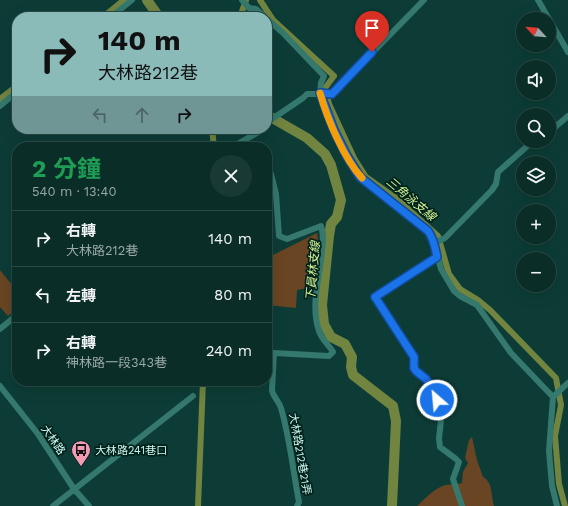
<!DOCTYPE html>
<html lang="zh-TW">
<head>
<meta charset="utf-8">
<style>
	:root { --surface:#0a2d28; --page:#183934; --text:#f1f3f6; --muted:#99a8a8; --line:#2a4945 }
	body { margin:0; font-family:"Work Sans","Noto Sans TC",sans-serif; background:var(--page); color:var(--text); height:100vh; display:flex; flex-direction:column; font-size:15px; white-space:nowrap }
	* { box-sizing:border-box; margin:0 }
	p { font-size:13px; color:var(--muted) }
	.icon { flex:none; width:22px; height:22px; fill:none; stroke:currentColor; stroke-width:2; stroke-linecap:round; stroke-linejoin:round }
	.map { position:relative; flex:1; overflow:hidden }
	.sheet { position:absolute; left:12px; top:142px; width:260px; height:244px; display:flex; flex-direction:column; background:var(--surface); border-radius:16px; box-shadow:0 4px 16px #0002,0 0 0 1px var(--line) }
	.sheet>* { flex:none }
	.guide { position:absolute; left:12px; top:12px; width:260px; height:122px; border-radius:16px; box-shadow:0 4px 16px #0002,0 0 0 1px var(--line); background:#8bbbb9; color:#111; overflow:hidden }
	.needle { width:26px; rotate:296deg }
	.controls { position:absolute; left:516px; top:12px; display:grid; gap:8px }
	.controls a { display:grid; place-items:center; width:40px; height:40px; border-radius:50%; background:var(--surface); box-shadow:0 4px 16px #0002,0 0 0 1px var(--line); font-size:20px }
	.pin { position:absolute; display:grid; place-items:center; width:34px; height:34px; color:#fff; margin:-41px -17px; border-radius:50% 50% 50% 0; rotate:-45deg; box-shadow:0 0 4px #0007 }
	.pin .icon { rotate:45deg }
	.me { position:absolute; width:44px; margin:-22px; rotate:333deg; stroke-linejoin:round; filter:drop-shadow(0 0 3px #0008) }
	.turn { display:flex; align-items:center; gap:14px; height:84px; padding:0 20px; font-size:18px }
	.turn .icon { width:52px; height:52px; stroke-width:2.5 }
	.turn b { display:block; font-size:28px; line-height:34px }
	.lanes { display:flex; align-items:center; height:38px; padding:0 20px; background:#0003; justify-content:center; gap:20px; direction:ltr }
	.lanes .off { opacity:.35 }
	.round { display:grid; place-items:center; flex:none; width:42px; height:42px; border-radius:21px; background:var(--page) }
	.summary { display:flex; align-items:center; justify-content:space-between; height:68px; padding:0 20px }
	h1 { font-size:24px; font-weight:700; line-height:30px; color:#1e9e55 }
	ul { padding:0; list-style:none }
	li { display:flex; align-items:center; gap:12px; height:56px; padding:0 20px; border-top:1px solid var(--line) }
	li div { flex:1 }
	li b { display:block; font-size:15px }
	li em { font-style:normal }
	.map>svg:first-child { display:block }
	.green { fill:#694523 }
	.lines { fill:none; stroke-linecap:round; stroke-linejoin:round }
	.canal { stroke:#718440; stroke-width:6 }
	.river { stroke:#718440; stroke-width:10 }
	.minor { stroke:#34786e; stroke-width:6 }
	.route-casing { stroke:#114b97; stroke-width:10 }
	.route { stroke:#1a73e8; stroke-width:7 }
	.slow { stroke:#f59e0b; stroke-width:7 }
	.labels { text-anchor:middle; dominant-baseline:central; stroke-width:3.5; stroke-linejoin:round; paint-order:stroke }
	.street-label { font-size:11px; fill:#cff7f0; stroke:#00221d }
	.poi-label { font-size:11px; fill:#cff7f0; stroke:#00221d; text-anchor:start }
	.water-label { font-size:12px; font-style:italic; fill:#d4f291; stroke:#00221d }
</style>
</head>
<body>
<div class="map">
<svg width="568" height="506" viewBox="0 0 568 506">
	<rect width="100%" height="100%" fill="#0d3c36"/>
	<path class="green" d="M317,233L319,248L313,287L297,290L296,308L267,305V258Z
		M0,270L17,291V308L8,316L0,307Z
		M472,437L477,460L483,477C493,482 491,496 494,506H417C425,499 435,487 446,485C451,484 457,485 462,483L463,472L468,463L465,458L469,440Z"/>
	<g class="lines">
		<path class="canal" d="M260,0L273,20L334,76L325,88L329,104L354,158L366,177L397,199L438,236L449,274L460,289L478,300L490,310L556,378L561,405L555,436L559,484L565,506
			M103,17L124,0
			M240,17L246,0
			M0,99L17,86
			M212,129L214,147
			M198,506L203,381"/>
		<path class="river" d="M147,0L159,17
			M267,115L307,138L325,154L331,165L341,200L337,217L331,224L329,236L322,305L324,324L331,337L345,344L352,357L351,367L353,375L393,406L396,421L392,506"/>
		<path class="minor" d="M242,0L249,8L256,9L265,17
			M538,0L549,19
			M111,17L132,0
			M267,19L283,33L324,76L321,83L320,93L347,157L360,177L428,231L432,236L434,243L441,269L454,291L460,296L477,305L511,353L553,397
			M549,19L568,52
			M0,106L17,92
			M267,124L269,121L303,98L307,94H332L424,0
			M549,131L554,128L568,116
			M232,147L264,129
			M267,172L271,174L276,194L279,236L287,239L321,226C324,234 323,242 322,251C320,277 310,305 319,331C322,340 329,345 333,352L329,356L274,353L272,390C273,397 279,401 281,408C290,439 293,471 299,502L297,506
			M434,243L445,238L492,190L496,184L498,172L533,141
			M437,257L375,297L414,357V368L415,371L426,379L432,388L442,412L439,438L440,447L456,459L459,462L453,479L462,506
			M0,329L17,315
			M0,386L38,434L74,489L89,506
			M53,506L193,396
			M557,506L552,486L549,451L553,397L568,383"/>
	</g>
	<g class="lines">
		<g class="route-casing">
			<path id="route" d="M372,52L332,94L320,93L334,130L347,156L360,177L428,231C434,239 435,248 437,257L375,297L414,357V368L416,371L426,379L432,388L437,400"/>
		</g>
		<use href="#route" class="route"/>
		<path class="slow" d="M320,93C327,118 344,159 362,178"/>
	</g>
	<defs>
		<g id="bus-pin" transform="scale(1)"><path d="M0 17L-7.5 6A9.5 9.5 0 1 1 7.5 6Z" fill="#f19ab1" stroke="#00221d"/><path d="M-5-6H5V4H4V6H2V4H-2V6H-4V4H-5ZM-3.5-4V0h7V-4ZM-3.5 1.2v1.5H-2V1.2ZM2 1.2v1.5H3.5V1.2Z" fill="#111"/></g>
	</defs>
	<g fill-rule="evenodd">
		<use href="#bus-pin" x="81" y="450"/>
	</g>
	<g class="labels">
		<g class="street-label">
			<text transform="translate(53 440) rotate(55)">大林路</text>
			<text transform="translate(300 454) rotate(80)">大林路212巷21弄</text>
		</g>
		<g class="poi-label">
			<text x="95" y="450">大林路241巷口</text>
		</g>
		<g class="water-label">
			<text transform="translate(411 199) rotate(40)">三角泳支線</text>
			<text transform="translate(313 271) rotate(-85)">下員林支線</text>
		</g>
	</g>
</svg>
<div class="controls">
<a><svg class="needle" viewBox="-14 -14 28 28"><path d="M0-13l5 13h-10z" fill="#e53935"/><path d="M0 13l5-13h-10z" fill="#99a8a8"/></svg></a>
<a><svg class="icon" aria-label="sound" viewBox="0 0 24 24"><path d="M4 9h4l5-4v14l-5-4H4zM17 9q2 3 0 6"/></svg></a>
<a><svg class="icon" aria-label="search" viewBox="0 0 24 24"><circle cx="10" cy="10" r="6"/><path d="M15 15l6 6"/></svg></a>
<a><svg class="icon" aria-label="layers" viewBox="0 0 24 24"><path d="M12 4l9 5-9 5-9-5zM3 14l9 5 9-5"/></svg></a>
<a>+</a>
<a>−</a>
</div>
<div class="pin" style="left:372px;top:52px;background:#d93025"><svg class="icon" aria-label="arrive" viewBox="0 0 24 24"><path d="M6 21V4h12l-3 4 3 4H6"/></svg></div>
<svg class="me" style="left:437px;top:400px" viewBox="-20 -20 40 40"><circle r="17" fill="#1a73e8" stroke="#fff" stroke-width="3"/><path d="M0-11L8 9 0 5-8 9z" fill="#fff"/></svg>
<div class="guide">
<div class="turn"><svg class="icon" aria-label="right" viewBox="0 0 24 24"><path d="M7 20v-9h11M14 6l5 5-5 5"/></svg><div><b>140 m</b>大林路212巷</div></div>
<div class="lanes"><svg class="icon off" aria-label="left" viewBox="0 0 24 24"><path d="M17 20v-9H6M10 6l-5 5 5 5"/></svg><svg class="icon off" aria-label="ahead" viewBox="0 0 24 24"><path d="M12 20V5M6 11l6-6 6 6"/></svg><svg class="icon" aria-label="right" viewBox="0 0 24 24"><path d="M7 20v-9h11M14 6l5 5-5 5"/></svg></div>
</div>
<section class="sheet">
<div class="summary"><div><h1>2 分鐘</h1><p>540 m · 13:40</p></div><a class="round"><svg class="icon" aria-label="close" viewBox="0 0 24 24"><path d="M6 6l12 12M18 6L6 18"/></svg></a></div>
<ul>
<li><svg class="icon" aria-label="right" viewBox="0 0 24 24"><path d="M7 20v-9h11M14 6l5 5-5 5"/></svg><div><b>右轉</b><p>大林路212巷</p></div><em>140 m</em></li>
<li><svg class="icon" aria-label="left" viewBox="0 0 24 24"><path d="M17 20v-9H6M10 6l-5 5 5 5"/></svg><div><b>左轉</b></div><em>80 m</em></li>
<li><svg class="icon" aria-label="right" viewBox="0 0 24 24"><path d="M7 20v-9h11M14 6l5 5-5 5"/></svg><div><b>右轉</b><p>神林路一段343巷</p></div><em>240 m</em></li>
</ul>
</section>
</div>
</body>
</html>
